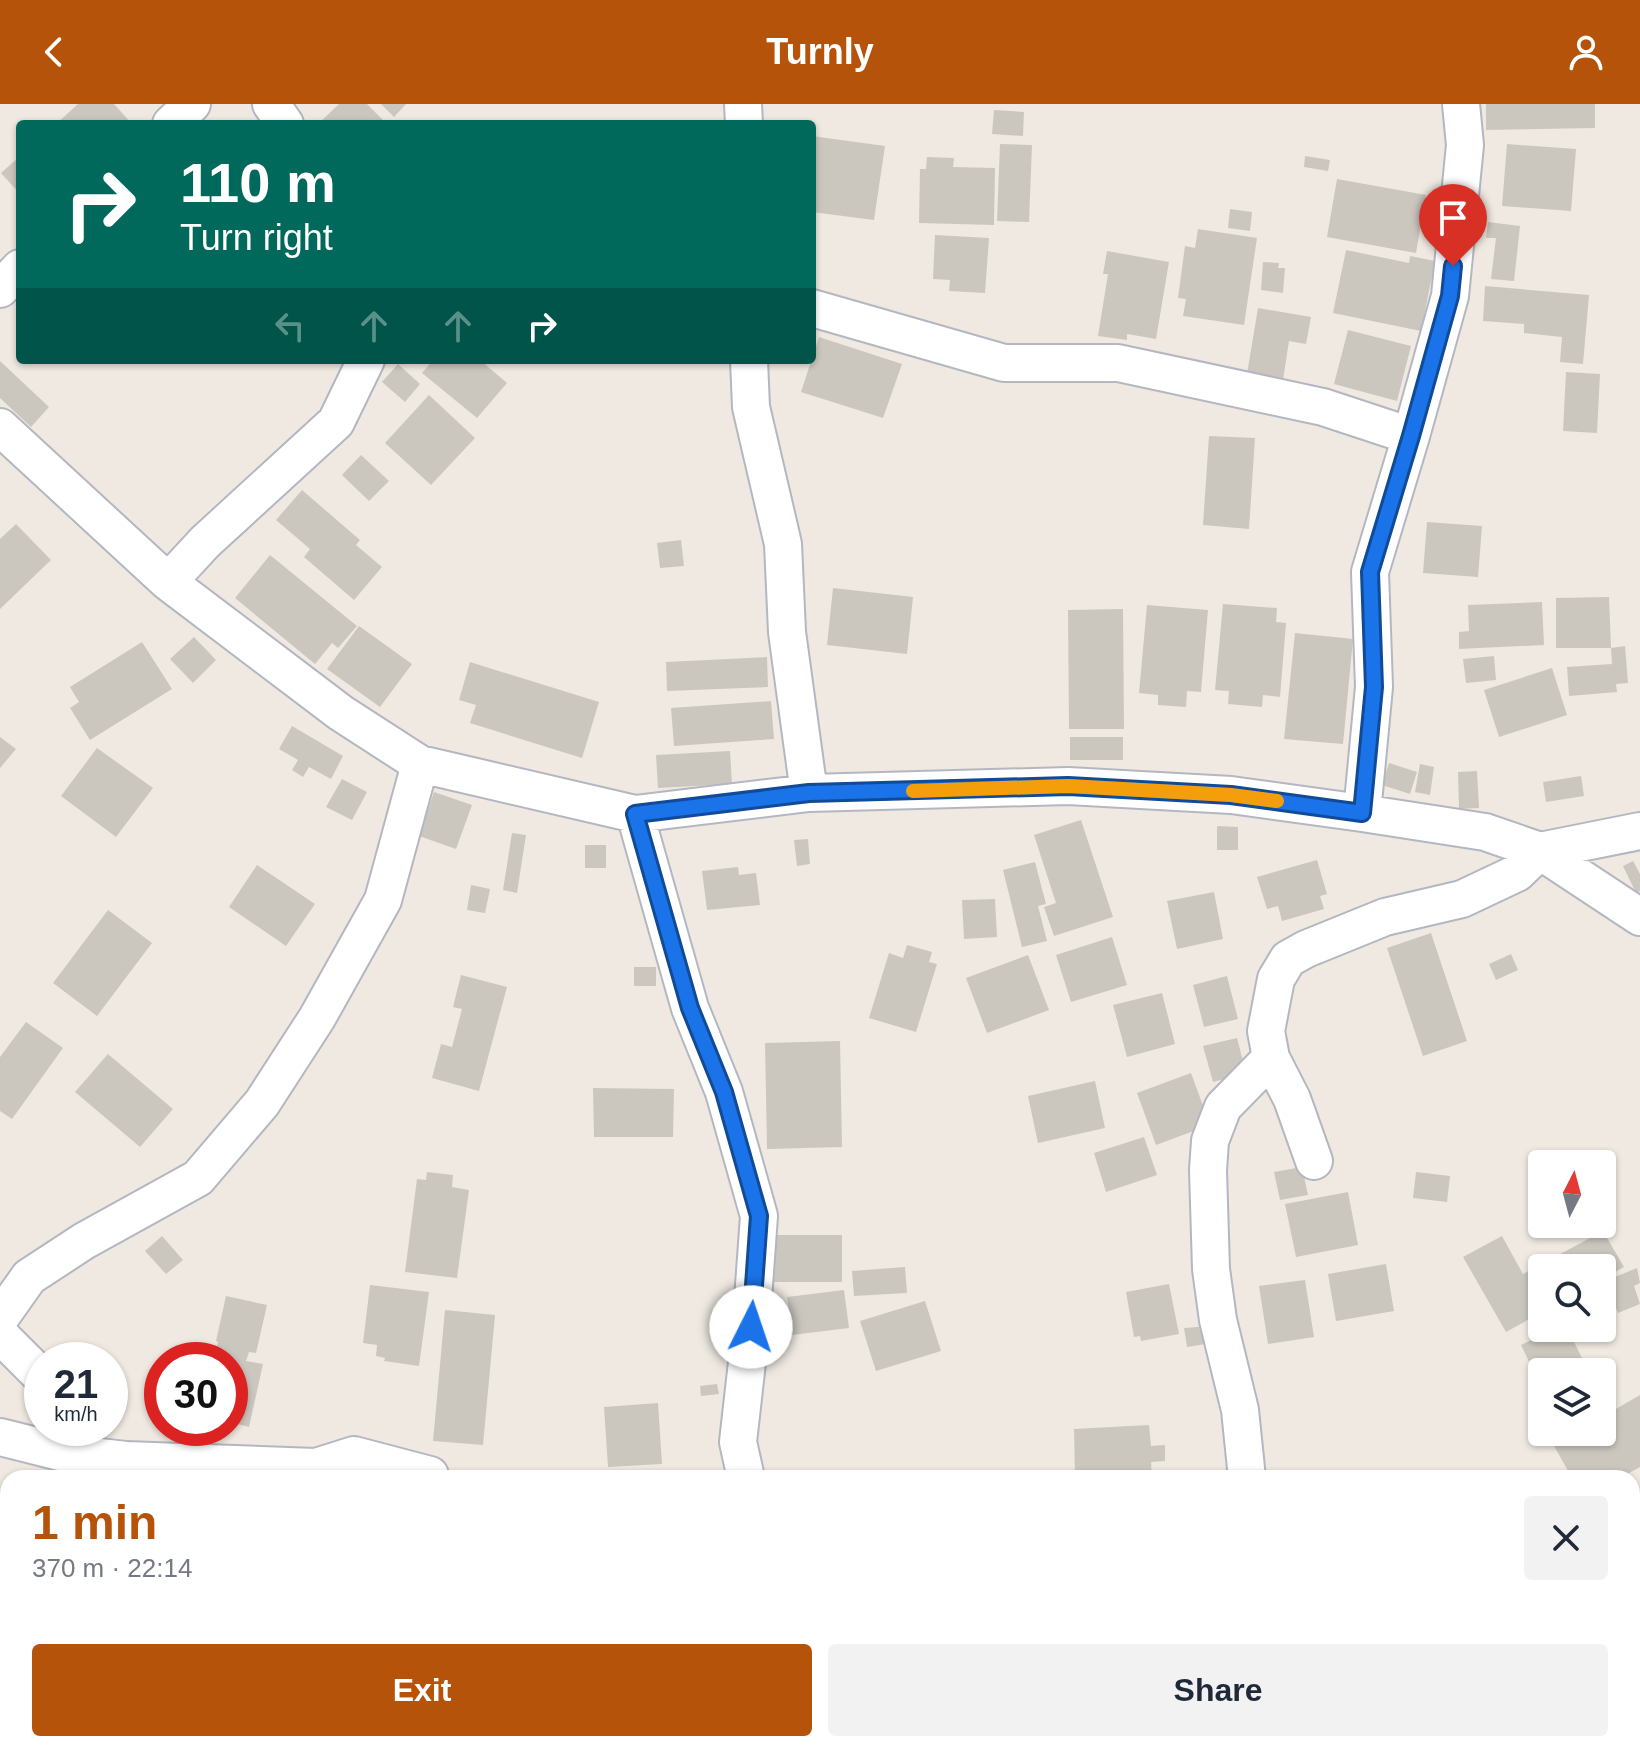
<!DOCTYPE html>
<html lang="en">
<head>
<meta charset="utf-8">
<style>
	:root { --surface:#fff; --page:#f2f2f3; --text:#1f2937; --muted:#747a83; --accent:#b45309 }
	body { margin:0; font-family:Helvetica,sans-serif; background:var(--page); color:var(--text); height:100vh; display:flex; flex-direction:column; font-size:30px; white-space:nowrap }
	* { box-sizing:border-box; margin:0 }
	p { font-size:26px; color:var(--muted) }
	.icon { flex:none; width:44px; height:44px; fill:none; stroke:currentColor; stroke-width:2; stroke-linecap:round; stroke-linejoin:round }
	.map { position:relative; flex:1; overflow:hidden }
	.details { position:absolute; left:0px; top:1366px; width:1640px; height:282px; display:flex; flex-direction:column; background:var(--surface); border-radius:24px 24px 0 0; box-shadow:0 2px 6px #0004 }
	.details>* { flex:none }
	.hud { position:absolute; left:16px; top:16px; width:800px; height:244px; border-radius:8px; box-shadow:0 2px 6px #0004; background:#00695c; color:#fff; overflow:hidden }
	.needle { width:52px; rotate:6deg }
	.controls { position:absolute; left:1528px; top:1046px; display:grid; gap:16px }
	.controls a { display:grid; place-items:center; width:88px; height:88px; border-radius:8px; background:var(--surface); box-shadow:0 2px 6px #0004; font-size:40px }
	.speed { position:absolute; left:24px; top:1238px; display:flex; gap:16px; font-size:40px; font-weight:700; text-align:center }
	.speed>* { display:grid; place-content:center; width:104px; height:104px; border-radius:50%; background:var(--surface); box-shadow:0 2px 6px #0004; line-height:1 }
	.speed small { font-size:20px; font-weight:400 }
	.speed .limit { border:12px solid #d22; background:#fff; color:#111 }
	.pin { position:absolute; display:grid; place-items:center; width:68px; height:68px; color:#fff; margin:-82px -34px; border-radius:50% 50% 50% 0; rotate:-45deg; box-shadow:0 0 8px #0007 }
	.pin .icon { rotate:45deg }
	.me { position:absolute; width:88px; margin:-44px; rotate:4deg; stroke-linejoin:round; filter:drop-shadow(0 0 6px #0008) }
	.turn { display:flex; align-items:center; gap:28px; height:168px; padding:0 32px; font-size:36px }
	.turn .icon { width:104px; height:104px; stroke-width:2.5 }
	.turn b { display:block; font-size:56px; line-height:68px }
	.lanes { display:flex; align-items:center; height:76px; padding:0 32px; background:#0003; justify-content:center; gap:40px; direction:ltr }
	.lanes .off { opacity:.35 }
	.round { display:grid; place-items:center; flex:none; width:84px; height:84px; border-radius:8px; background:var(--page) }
	.head { display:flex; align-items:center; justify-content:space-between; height:136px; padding:0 32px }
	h1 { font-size:48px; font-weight:800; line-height:60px; color:var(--accent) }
	.action { display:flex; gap:16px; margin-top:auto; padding:16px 32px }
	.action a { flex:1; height:92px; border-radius:8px; background:var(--accent); color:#fff; font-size:32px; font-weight:800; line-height:92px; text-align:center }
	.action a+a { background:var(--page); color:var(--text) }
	header { display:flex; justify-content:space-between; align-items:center; height:104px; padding:0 32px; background:var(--accent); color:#fff; font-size:36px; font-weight:800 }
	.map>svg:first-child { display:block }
	.building { fill:#cbc7bf }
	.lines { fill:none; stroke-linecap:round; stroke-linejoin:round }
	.minor-casing { stroke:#b4b7c1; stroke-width:40 }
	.minor { stroke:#fff; stroke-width:36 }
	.route-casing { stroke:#114b97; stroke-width:20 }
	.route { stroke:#1a73e8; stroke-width:14 }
	.slow { stroke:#f59e0b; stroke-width:14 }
</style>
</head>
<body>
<header><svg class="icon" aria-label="back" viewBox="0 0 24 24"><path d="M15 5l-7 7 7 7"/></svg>Turnly<svg class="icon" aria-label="person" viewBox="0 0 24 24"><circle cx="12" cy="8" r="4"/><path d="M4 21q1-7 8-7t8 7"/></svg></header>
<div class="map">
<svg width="1640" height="1647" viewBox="0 0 1640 1647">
	<rect width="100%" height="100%" fill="#efe9e1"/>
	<path class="building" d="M78,0H114L132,20H56Z
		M339,0H367L384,17L380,20H318Z
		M381,0H406L394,13Z
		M1486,0H1595V24L1486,26Z
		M994,6L1024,8L1023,32L992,30Z
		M812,32L885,42L874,116L812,108Z
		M1000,40L1032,41L1029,118L997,117Z
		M1507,40L1576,45L1571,107L1502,102Z
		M20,52V90L1,69Z
		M1305,52L1330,56L1328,67L1304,63Z
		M927,53L954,54L953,63L995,64L994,121L919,119L920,65H926Z
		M1337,75L1426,91L1416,149L1327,133Z
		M1230,105L1252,108L1250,127L1228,124Z
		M1488,118L1520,122L1514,177L1491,175L1496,134H1486Z
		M1198,125L1257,134L1244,221L1183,212L1186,195L1178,194L1185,142L1195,144Z
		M935,131L989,134L985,189L949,187L950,176L933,175Z
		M1346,146L1409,159L1410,152L1435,157L1421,227L1333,209Z
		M1107,147L1169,158L1156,235L1127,230V236L1098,232L1108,170H1103Z
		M1263,158L1279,159L1278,164H1285L1283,189L1261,186Z
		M1485,182L1589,191L1583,260L1560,258L1562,233L1524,229V220L1483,217Z
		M1258,204L1311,213L1306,240L1289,237L1283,276L1247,270Z
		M1348,226L1411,242L1397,297L1334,280Z
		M819,233L902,260L883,314L801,288Z
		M433,256H480L507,279L477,314L422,269Z
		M0,257L49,303L31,323L0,294Z
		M398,260L420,280L405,298L382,278Z
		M1566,268L1600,270L1597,329L1563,327Z
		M429,291L475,334L431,381L385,339Z
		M1209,332L1255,334L1249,425L1203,421Z
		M361,351L389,377L369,397L342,371Z
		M302,386L360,436L356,441L382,463L354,496L304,453L310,445L276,416Z
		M1427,418L1482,422L1478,473L1423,469Z
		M16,420L51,456L0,505V435Z
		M681,436L684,462L660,464L657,439Z
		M270,451L357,522L338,544L332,539L315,560L235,494Z
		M833,484L913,493L907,550L827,541Z
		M1609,493L1611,544H1556V494Z
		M1542,498L1544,541L1459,545V528L1469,527L1468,501Z
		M1223,500L1277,504L1276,518L1286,519L1280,593L1263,591L1262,603L1228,600L1229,587L1215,586Z
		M1147,501L1208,506L1201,588L1187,587L1186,603L1158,601V591L1139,589Z
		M1123,505L1124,625H1069L1068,506Z
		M359,522L412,560L380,603L327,565Z
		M1295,529L1353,535L1343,640L1284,635Z
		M194,533L216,556L193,579L170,555Z
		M142,538L172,585L90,636L70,604L79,598L70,583Z
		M1625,542L1628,579L1616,580L1617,588L1569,592L1567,563L1612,560L1611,544Z
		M1494,552L1496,576L1466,579L1463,555Z
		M767,553L768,583L667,587L666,558Z
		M470,558L599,598L582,654L470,619L476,601L459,596Z
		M1552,564L1567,611L1499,633L1484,586Z
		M771,597L774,635L674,642L671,604Z
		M292,622L343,652L331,675L309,663L303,673L292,666L298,656L279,645Z
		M0,633L16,645L0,664Z
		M1070,633H1123V656H1070Z
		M97,644L153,684L116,733L61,692Z
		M730,647L732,680L658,684L656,651Z
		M1389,659L1417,668L1410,690L1382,681Z
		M1420,660L1434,663L1430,691L1415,688Z
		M1477,667L1479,704L1459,705L1458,668Z
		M1581,672L1584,692L1546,698L1543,678Z
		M342,675L367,688L352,716L326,703Z
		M434,688L472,701L456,745L419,732Z
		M1081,716L1113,813L1054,832L1044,803L1056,799L1034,731Z
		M1217,722L1238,723V746H1217Z
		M512,729L526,731L517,789L503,786Z
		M808,735L810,760L797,762L794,736Z
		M585,741H606V764H585Z
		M1317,756L1327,790L1320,792L1324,805L1282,817L1278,802L1267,805L1257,773Z
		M1633,757L1640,770V787L1636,789L1623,762Z
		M1035,758L1046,800L1038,802L1047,837L1022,843L1003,766Z
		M257,761L315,800L286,842L229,803Z
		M738,763L739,771L756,769L760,801L707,806L702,767Z
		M471,781L490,785L485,809L467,806Z
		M1214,788L1223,835L1177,845L1167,797Z
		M995,795L997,833L964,835L962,796Z
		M108,806L152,839L97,912L53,879Z
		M1431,829L1467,937L1423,952L1387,844Z
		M1112,833L1127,881L1071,898L1056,851Z
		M907,841L932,848L929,858L937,860L916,928L869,914L889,849L903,854Z
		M1511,850L1518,866L1496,876L1489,860Z
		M1028,851L1049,906L987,929L966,874Z
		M634,863H656V882H634Z
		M461,871L507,883L479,987L432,974L441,940L452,943L462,905L453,903Z
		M1227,872L1238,915L1204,923L1193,881Z
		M1162,889L1175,940L1127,953L1113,901Z
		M26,918L63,944L12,1015L0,1007V953Z
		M1237,934L1246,969L1213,978L1203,942Z
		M840,937L842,1043L767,1045L765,939Z
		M108,950L173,1005L140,1043L75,988Z
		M1191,969L1210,1021L1156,1041L1137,989Z
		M1095,977L1105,1024L1038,1039L1028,992Z
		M593,984L674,985L673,1033H594Z
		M1144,1033L1157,1071L1106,1088L1094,1049Z
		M1302,1063L1308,1091L1280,1096L1274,1068Z
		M427,1068L453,1071L452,1083L469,1086L457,1174L405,1168L417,1075L426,1076Z
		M1416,1068L1450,1072L1447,1098L1413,1094Z
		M1348,1088L1358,1141L1296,1153L1285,1100Z
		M1603,1127L1624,1163L1602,1175V1164H1542V1208L1506,1228L1463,1153L1502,1132L1523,1170Z
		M774,1131H842V1178H774Z
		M162,1132L183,1156L166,1170L145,1147Z
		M1386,1160L1394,1207L1336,1217L1328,1170Z
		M905,1163L907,1189L854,1192L852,1167Z
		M1637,1164L1640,1179L1634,1182L1640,1200L1618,1209L1605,1177Z
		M1305,1176L1314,1233L1268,1240L1259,1182Z
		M1169,1180L1179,1230L1141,1237L1140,1232L1134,1233L1126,1188Z
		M370,1181L429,1188L419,1262L384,1257L385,1254L376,1252L377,1241L363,1239Z
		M844,1186L849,1224L792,1231L787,1193Z
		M226,1192L267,1201L256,1249L249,1248L246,1257L263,1260L249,1323L230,1318V1256H214L218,1238L216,1237Z
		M925,1197L941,1247L876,1267L860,1217Z
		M445,1206L495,1211L483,1341L433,1337Z
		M1210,1222L1212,1239L1187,1243L1184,1224Z
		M1556,1224H1567L1587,1264L1579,1268H1542V1284L1521,1241Z
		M717,1280L719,1290L701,1292L700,1282Z
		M1640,1291V1363L1620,1374H1572L1553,1340L1575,1328H1602V1313Z
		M658,1299L662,1360L608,1363L604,1303Z
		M1149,1321L1151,1342L1165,1341V1357L1151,1358L1152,1374H1075L1074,1325Z
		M932,1369L933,1374H887V1371Z
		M0,1539L8,1540V1615L0,1614Z
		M1640,1568V1594L1632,1596V1570Z
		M0,1638L21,1640L20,1647H0Z
		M98,1640H158L157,1647H97Z
		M276,1640H337L335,1647H274Z
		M362,1640H412L411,1646L362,1642Z
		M495,1640H513L512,1647H494Z
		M594,1640H640V1647H594Z
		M872,1640H929L931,1647H873Z
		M1060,1640H1111L1112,1647H1062Z
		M1440,1640H1506L1509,1647H1442Z
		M1583,1640H1608L1611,1647H1586Z"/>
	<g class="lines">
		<g class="minor-casing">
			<path id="minor" d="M271,0L285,20
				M743,0L744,20
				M171,20L192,0
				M0,185L20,164
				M812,204L1004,259H1118L1323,303L1411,332
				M749,256L751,303L783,440L787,528L809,689
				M0,323L168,478L341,609L420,660L635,710L809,689L1068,682L1231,691L1362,709L1485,728L1540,747L1640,727
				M168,478L205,438L336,318L366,256
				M1362,709L1374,583L1370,468L1411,332L1450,192L1465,41L1461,0
				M635,710L690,904L724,988L759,1112L751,1223L738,1338L746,1374
				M1271,954L1292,995L1314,1057
				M0,1214L29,1173L84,1137L198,1074L262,999L317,914L383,796L420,660
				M0,1231L42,1273
				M0,1333L64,1349L126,1356L316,1363L354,1351L430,1371
				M1247,1374L1240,1306L1218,1216L1211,1165L1208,1066L1210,1037L1223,1003L1271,954L1266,927L1276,875L1288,855L1306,845L1385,813L1462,795L1517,769L1540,747L1640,813
				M1632,1459L1640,1455
				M1316,1640L1319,1647
				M420,1647L423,1640"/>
		</g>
		<use href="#minor" class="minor"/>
	</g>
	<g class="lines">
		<g class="route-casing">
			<path id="route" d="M751,1223L759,1112L724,988L690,904L635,710L809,689L1068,682L1231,691L1362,709L1374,583L1370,468L1411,332L1450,192L1453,162"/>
		</g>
		<use href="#route" class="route"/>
		<path class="slow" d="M913,687L1068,682L1231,691L1277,697"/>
	</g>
</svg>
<div class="controls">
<a><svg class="needle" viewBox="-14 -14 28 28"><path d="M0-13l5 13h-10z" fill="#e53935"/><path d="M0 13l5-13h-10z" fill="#747a83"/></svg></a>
<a><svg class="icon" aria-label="search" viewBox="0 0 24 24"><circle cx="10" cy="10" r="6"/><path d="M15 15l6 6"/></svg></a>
<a><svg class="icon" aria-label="layers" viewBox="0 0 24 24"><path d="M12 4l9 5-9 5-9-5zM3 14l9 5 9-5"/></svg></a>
</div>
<div class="speed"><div>21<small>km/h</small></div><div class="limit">30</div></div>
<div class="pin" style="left:1453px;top:162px;background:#d93025"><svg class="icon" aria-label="arrive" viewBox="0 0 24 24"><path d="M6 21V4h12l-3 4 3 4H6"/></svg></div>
<svg class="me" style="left:751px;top:1223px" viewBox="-20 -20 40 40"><circle r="19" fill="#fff"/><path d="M0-13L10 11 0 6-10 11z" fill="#1a73e8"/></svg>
<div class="hud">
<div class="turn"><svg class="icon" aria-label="right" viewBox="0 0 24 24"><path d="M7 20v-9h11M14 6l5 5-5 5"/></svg><div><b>110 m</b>Turn right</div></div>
<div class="lanes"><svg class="icon off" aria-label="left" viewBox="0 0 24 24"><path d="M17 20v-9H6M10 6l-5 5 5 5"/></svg><svg class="icon off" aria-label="ahead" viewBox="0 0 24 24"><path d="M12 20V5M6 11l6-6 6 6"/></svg><svg class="icon off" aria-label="ahead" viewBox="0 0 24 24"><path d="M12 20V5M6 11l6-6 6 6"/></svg><svg class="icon" aria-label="right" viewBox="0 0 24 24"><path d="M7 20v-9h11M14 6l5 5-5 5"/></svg></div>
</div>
<section class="details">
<div class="head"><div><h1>1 min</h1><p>370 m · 22:14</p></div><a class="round"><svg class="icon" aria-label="close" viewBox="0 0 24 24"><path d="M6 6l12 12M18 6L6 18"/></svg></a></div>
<div class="action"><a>Exit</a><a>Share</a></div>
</section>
</div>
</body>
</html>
